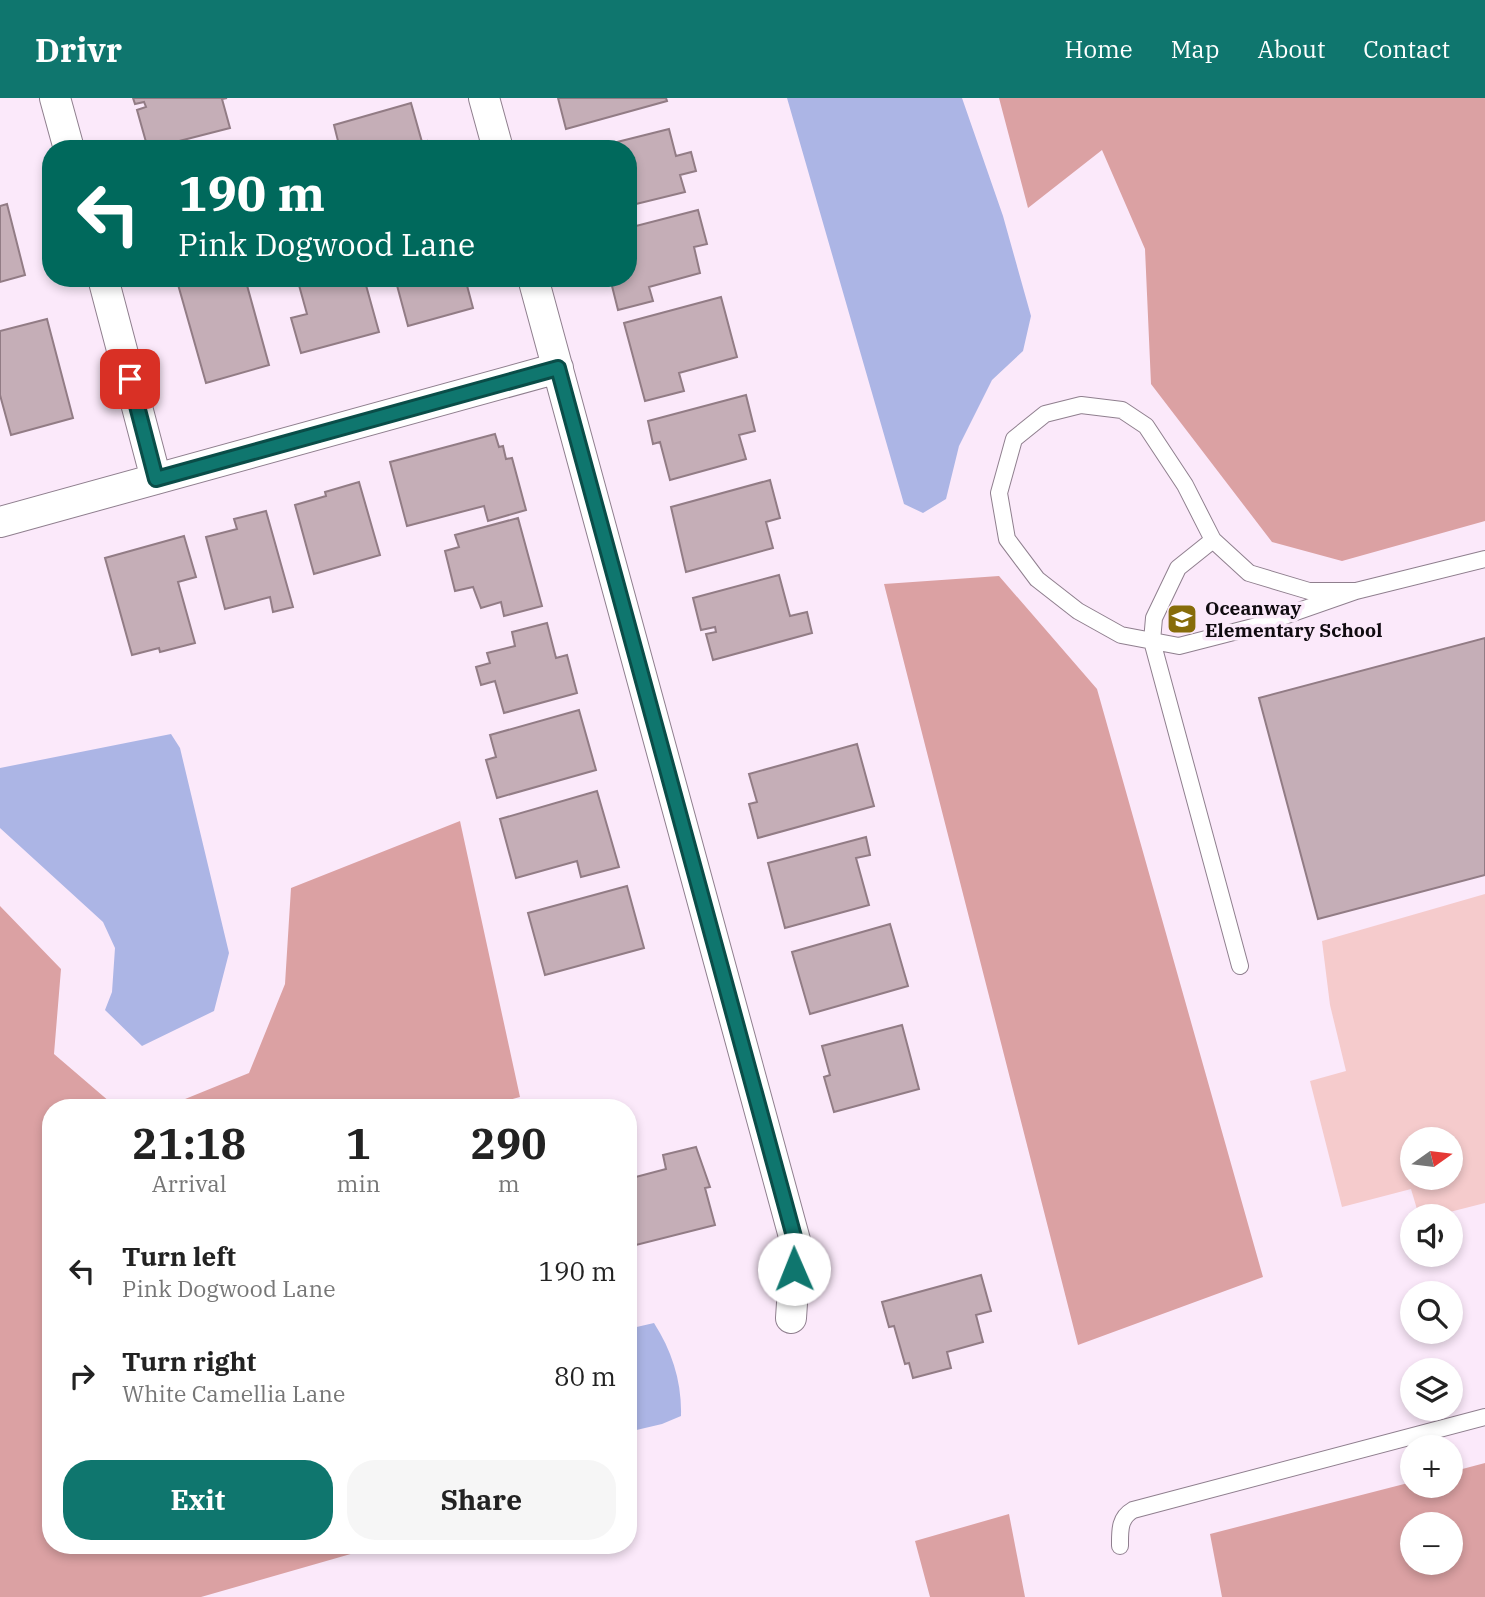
<!DOCTYPE html>
<html lang="en">
<head>
<meta charset="utf-8">
<style>
	:root { --surface:#fff; --page:#f6f6f6; --text:#222; --muted:#767676; --accent:#0f766e }
	body { margin:0; font-family:"IBM Plex Serif",serif; background:var(--page); color:var(--text); height:100vh; display:flex; flex-direction:column; font-size:26px; white-space:nowrap }
	* { box-sizing:border-box; margin:0 }
	p { font-size:23px; color:var(--muted) }
	.icon { flex:none; width:38px; height:38px; fill:none; stroke:currentColor; stroke-width:2; stroke-linecap:round; stroke-linejoin:round }
	.map { position:relative; flex:1; overflow:hidden }
	.sheet { position:absolute; left:42px; top:1001px; width:595px; height:455px; display:flex; flex-direction:column; background:var(--surface); border-radius:28px; box-shadow:0 4px 10px #0003 }
	.sheet>* { flex:none }
	.banner { position:absolute; left:42px; top:42px; width:595px; height:147px; border-radius:28px; box-shadow:0 4px 10px #0003; background:#00695c; color:#fff; overflow:hidden }
	.needle { width:46px; rotate:76deg }
	.fabs { position:absolute; left:1400px; top:1029px; display:grid; gap:14px }
	.fabs a { display:grid; place-items:center; width:63px; height:63px; border-radius:50%; background:var(--surface); box-shadow:0 4px 10px #0003; font-size:35px }
	.pin { position:absolute; display:grid; place-items:center; width:60px; height:60px; color:#fff; margin:-30px; border-radius:14px; box-shadow:0 4px 10px #0006 }
	.me { position:absolute; width:77px; margin:-38px; rotate:359deg; stroke-linejoin:round; filter:drop-shadow(0 0 5px #0008) }
	.turn { display:flex; align-items:center; gap:24px; height:147px; padding:0 21px; font-size:32px }
	.turn .icon { width:91px; height:91px; stroke-width:2.5 }
	.turn b { display:block; font-size:49px; line-height:60px }
	.eta { display:flex; justify-content:space-evenly; align-items:center; height:119px; text-align:center }
	.eta b { font-size:42px; font-weight:800; line-height:49px }
	.cta { display:flex; gap:14px; margin-top:auto; padding:14px 21px }
	.cta a { flex:1; height:80px; border-radius:28px; background:var(--accent); color:#fff; font-size:28px; font-weight:800; line-height:80px; text-align:center }
	.cta a+a { background:var(--page); color:var(--text) }
	ul { padding:0; list-style:none }
	li { display:flex; align-items:center; gap:21px; height:105px; padding:0 21px }
	li div { flex:1 }
	li b { display:block; font-size:26px }
	li em { font-style:normal }
	header { display:flex; align-items:center; gap:42px; box-sizing:border-box; height:98px; padding:0 35px; background:var(--accent); color:#fff }
	header strong { font-size:33px }
	nav { display:flex; gap:38px; margin-inline-start:auto; font-size:24px }
	.map>svg:first-child { display:block }
	.green { fill:#f5cbcc; fill-rule:evenodd }
	.forest { fill:#dba1a3; fill-rule:evenodd }
	.water { fill:#acb5e5 }
	.building { fill:#c5aeb7; stroke:#927c85; stroke-width:2 }
	.lines { fill:none; stroke-linecap:round; stroke-linejoin:round }
	.service-casing { stroke:#8f7f8e; stroke-width:18 }
	.minor-casing { stroke:#8f7f8e; stroke-width:32 }
	.service { stroke:#fff; stroke-width:16 }
	.minor { stroke:#fff; stroke-width:30 }
	.route-casing { stroke:#0a4d48; stroke-width:18 }
	.route { stroke:#0f766e; stroke-width:12 }
	.labels { text-anchor:middle; dominant-baseline:central; stroke-width:7; stroke-linejoin:round; paint-order:stroke }
	.poi-label { font-size:19px; font-weight:bold; fill:#100b10; stroke:#fbe9fa; text-anchor:start }
</style>
</head>
<body>
<header>
<strong>Drivr</strong>
<nav><a>Home</a><a>Map</a><a>About</a><a>Contact</a></nav>
</header>
<div class="map">
<svg width="1485" height="1499" viewBox="0 0 1485 1499">
	<rect width="100%" height="100%" fill="#fbe9fa"/>
	<path class="green" d="M1485,796V1105L1434,1118H1419L1411,1091L1342,1109L1310,983L1346,973L1330,907L1322,843ZM1412,1041H1451V1080H1412Z"/>
	<path class="forest" d="M999,0H1485V423L1342,463L1272,444L1151,286L1145,151L1102,52L1028,110Z
		M999,478L1097,591L1263,1179L1078,1247L884,486Z
		M460,723L520,999L478,1010H163L249,975L285,886L291,790Z
		M0,808L61,871L54,956L117,1010H51V1447H382L201,1499H0Z
		M1485,1365V1499H1222L1210,1436L1412,1384V1388H1451V1374ZM1412,1426H1451V1465H1412Z
		M1009,1416L1025,1499H930L915,1443Z"/>
	<path class="water" d="M787,0H962L1003,118L1031,218L1023,253L992,282L959,348L946,401L923,415L904,406Z
		M171,636L180,650L229,855L214,913L142,948L105,912L112,894L115,850L103,824L0,730V670Z
		M654,1225C672,1253 682,1284 681,1318L662,1326L628,1334V1231Z"/>
	<path class="building" d="M133,0H227L222,1L230,30L148,51L137,12L146,9L144,4L135,6Z
		M558,0H666L667,3L566,31Z
		M411,5L422,44L427,43L429,51H340L334,27Z
		M669,31L676,58L691,54L696,73L680,77L685,94L628,108V51H589Z
		M7,106L25,177L0,184V108Z
		M698,112L707,146L694,149L700,175L649,189L653,203L618,212L610,180H628V130Z
		M188,180H245L269,267L206,285L177,183Z
		M297,180H364L379,234L301,255L291,220L307,216Z
		M395,180H465L473,210L408,228Z
		M721,199L737,259L679,275L684,293L645,303L624,225Z
		M47,221L73,320L11,337L0,297V233Z
		M746,297L755,333L739,337L746,361L670,382L660,344L653,346L648,323Z
		M495,336L499,349L503,348L506,361L512,360L526,412L488,423L484,408L407,428L390,364Z
		M770,382L780,420L766,424L773,450L686,474L671,409Z
		M359,384L380,457L314,476L295,407L326,398L325,394Z
		M266,413L293,509L273,514L270,499L225,511L206,439L237,431L234,421Z
		M518,420L542,508L504,518L501,504L481,510L473,489L455,493L445,453L459,449L455,437Z
		M184,438L196,479L178,484L195,545L160,554L159,550L132,557L105,460Z
		M779,477L790,518L807,514L812,535L713,562L706,536L716,534L715,529L701,532L693,500Z
		M547,525L556,560L567,557L577,595L504,615L495,583L481,587L476,569L490,565L487,555L515,548L512,534Z
		M1485,540V777L1318,821L1259,600Z
		M579,612L596,672L497,700L486,662L496,659L490,637Z
		M857,646L874,708L758,740L749,706L757,704L749,676Z
		M597,693L619,769L581,779L577,763L516,780L500,721Z
		M866,739L870,757L856,760L869,807L785,830L768,765Z
		M627,788L644,850L545,877L528,815Z
		M890,826L908,888L810,916L792,854Z
		M902,927L919,991L834,1014L824,979L830,977L822,948Z
		M696,1049L710,1089L705,1090L715,1127L628,1149V1081L666,1071L663,1057Z
		M981,1177L991,1213L976,1217L983,1244L947,1254L951,1270L913,1280L909,1265L905,1266L894,1228L889,1229L882,1204Z"/>
	<g class="lines">
		<g class="service-casing">
			<path id="service" d="M1213,442L1178,470L1154,520L1152,543L1240,868
				M1356,493H1309L1249,475L1213,442L1185,387L1146,328L1122,312L1081,307L1045,316L1014,341L999,395L1007,441L1037,481L1078,513L1121,537L1179,548L1253,529L1356,493L1485,461
				M1120,1448C1120,1433 1119,1420 1133,1412L1485,1319"/>
		</g>
		<g class="minor-casing">
			<path id="minor" d="M55,0L69,51
				M484,0L498,51
				M103,180L156,381
				M533,180L796,1146L791,1220
				M0,424L558,270"/>
		</g>
		<use href="#service" class="service"/>
		<use href="#minor" class="minor"/>
	</g>
	<g class="lines">
		<g class="route-casing">
			<path id="route" d="M130,281L156,381L558,270L796,1146L794,1171"/>
		</g>
		<use href="#route" class="route"/>
	</g>
	<defs>
		<g id="school-square" transform="scale(1.575)"><rect x="-9" y="-9" width="18" height="18" rx="4" fill="#876c0a" stroke="#fbe9fa"/><path d="M0-5L7-2L0 1L-7-2ZM-4 1L0 2.5L4 1V4Q0 6-4 4Z" fill="#fff"/></g>
	</defs>
	<g fill-rule="evenodd">
		<use href="#school-square" x="1182" y="521"/>
	</g>
	<g class="labels">
		<g class="poi-label">
			<text x="1205" y="510">Oceanway<tspan x="1205" dy="22">Elementary School</tspan></text>
		</g>
	</g>
</svg>
<div class="fabs">
<a><svg class="needle" viewBox="-14 -14 28 28"><path d="M0-13l5 13h-10z" fill="#e53935"/><path d="M0 13l5-13h-10z" fill="#767676"/></svg></a>
<a><svg class="icon" aria-label="sound" viewBox="0 0 24 24"><path d="M4 9h4l5-4v14l-5-4H4zM17 9q2 3 0 6"/></svg></a>
<a><svg class="icon" aria-label="search" viewBox="0 0 24 24"><circle cx="10" cy="10" r="6"/><path d="M15 15l6 6"/></svg></a>
<a><svg class="icon" aria-label="layers" viewBox="0 0 24 24"><path d="M12 4l9 5-9 5-9-5zM3 14l9 5 9-5"/></svg></a>
<a>+</a>
<a>−</a>
</div>
<div class="pin" style="left:130px;top:281px;background:#d93025"><svg class="icon" aria-label="arrive" viewBox="0 0 24 24"><path d="M6 21V4h12l-3 4 3 4H6"/></svg></div>
<svg class="me" style="left:794px;top:1171px" viewBox="-20 -20 40 40"><circle r="19" fill="#fff"/><path d="M0-13L10 11 0 6-10 11z" fill="#0f766e"/></svg>
<div class="banner">
<div class="turn"><svg class="icon" aria-label="left" viewBox="0 0 24 24"><path d="M17 20v-9H6M10 6l-5 5 5 5"/></svg><div><b>190 m</b>Pink Dogwood Lane</div></div>
</div>
<section class="sheet">
<div class="eta">
<div><b>21:18</b><p>Arrival</p></div>
<div><b>1</b><p>min</p></div>
<div><b>290</b><p>m</p></div>
</div>
<ul>
<li><svg class="icon" aria-label="left" viewBox="0 0 24 24"><path d="M17 20v-9H6M10 6l-5 5 5 5"/></svg><div><b>Turn left</b><p>Pink Dogwood Lane</p></div><em>190 m</em></li>
<li><svg class="icon" aria-label="right" viewBox="0 0 24 24"><path d="M7 20v-9h11M14 6l5 5-5 5"/></svg><div><b>Turn right</b><p>White Camellia Lane</p></div><em>80 m</em></li>
</ul>
<div class="cta"><a>Exit</a><a>Share</a></div>
</section>
</div>
</body>
</html>
